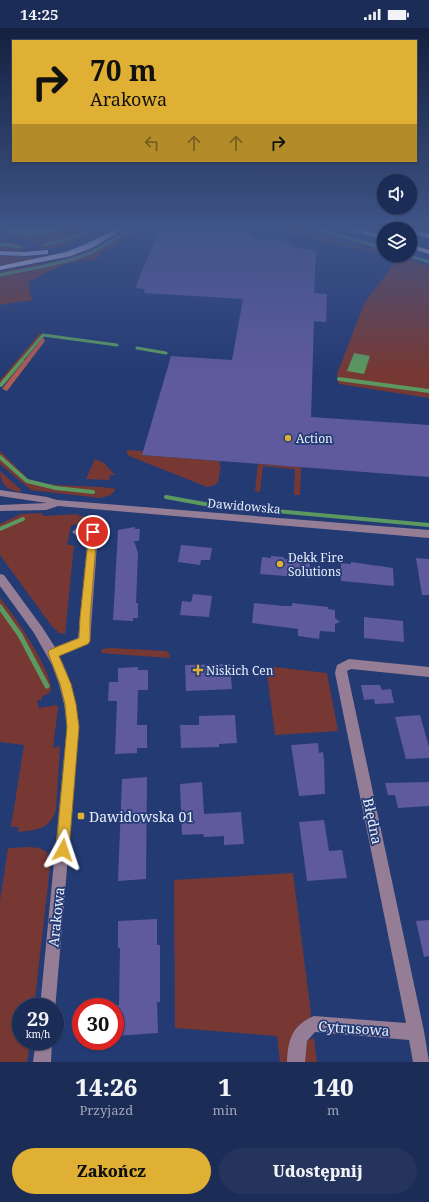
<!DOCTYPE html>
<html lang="pl">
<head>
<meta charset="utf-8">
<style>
	:root { --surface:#1b2c56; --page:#24345c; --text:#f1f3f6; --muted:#a0a7b9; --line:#39486c; --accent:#e0b034 }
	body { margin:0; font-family:"Noto Serif",serif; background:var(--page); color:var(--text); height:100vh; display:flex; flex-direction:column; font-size:15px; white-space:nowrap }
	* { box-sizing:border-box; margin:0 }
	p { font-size:13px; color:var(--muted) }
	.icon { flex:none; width:22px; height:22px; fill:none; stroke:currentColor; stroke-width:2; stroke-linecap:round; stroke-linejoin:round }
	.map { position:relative; height:1034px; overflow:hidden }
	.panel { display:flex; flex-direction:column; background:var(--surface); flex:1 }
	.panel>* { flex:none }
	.top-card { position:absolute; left:12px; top:12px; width:405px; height:122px; border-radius:0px; box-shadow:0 1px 3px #0004,0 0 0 1px var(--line); background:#e0b034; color:#111; overflow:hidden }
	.buttons { position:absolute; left:377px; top:146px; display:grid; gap:8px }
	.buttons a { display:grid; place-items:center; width:40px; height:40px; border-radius:50%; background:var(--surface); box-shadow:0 1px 3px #0004,0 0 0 1px var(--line); font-size:20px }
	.speed { position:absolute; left:12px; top:970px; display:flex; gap:8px; font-size:20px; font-weight:700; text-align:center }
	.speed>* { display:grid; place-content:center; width:52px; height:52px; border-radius:50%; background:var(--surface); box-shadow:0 1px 3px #0004,0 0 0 1px var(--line); line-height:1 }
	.speed small { font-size:10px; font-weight:400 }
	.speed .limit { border:6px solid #d22; background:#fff; color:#111 }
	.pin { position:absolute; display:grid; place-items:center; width:34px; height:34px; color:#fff; margin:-17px; border:2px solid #fff; border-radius:50%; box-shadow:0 1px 4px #0007 }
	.me { position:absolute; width:44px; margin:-22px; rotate:5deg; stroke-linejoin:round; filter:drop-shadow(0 0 3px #0008) }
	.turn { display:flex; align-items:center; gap:14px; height:84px; padding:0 12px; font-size:18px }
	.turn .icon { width:52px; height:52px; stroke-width:2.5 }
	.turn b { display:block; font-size:28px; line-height:34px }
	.lanes { display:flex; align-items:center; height:38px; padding:0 12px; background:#0003; justify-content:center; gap:20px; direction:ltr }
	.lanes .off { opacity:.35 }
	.eta { display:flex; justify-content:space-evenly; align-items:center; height:68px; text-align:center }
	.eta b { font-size:24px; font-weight:800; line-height:28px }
	.primary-button { display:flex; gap:8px; margin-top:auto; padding:8px 12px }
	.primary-button a { flex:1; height:46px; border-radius:24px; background:var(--accent); color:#111; font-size:16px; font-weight:800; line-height:46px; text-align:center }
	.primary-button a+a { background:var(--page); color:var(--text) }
	.status { display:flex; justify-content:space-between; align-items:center; height:28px; padding:0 20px; background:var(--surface); direction:ltr }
	.status svg { height:11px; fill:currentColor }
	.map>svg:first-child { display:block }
	.green { fill:#773833 }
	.forest { fill:#ad5b55 }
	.water { fill:#5b9960 }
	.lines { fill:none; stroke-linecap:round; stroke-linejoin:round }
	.stream-far2 { stroke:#5b9960; stroke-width:3 }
	.stream-far1 { stroke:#5b9960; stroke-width:4 }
	.stream { stroke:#5b9960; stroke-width:5 }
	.building { fill:#5f599d }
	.minor { fill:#957d95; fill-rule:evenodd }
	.highway { fill:#f8e0f8; fill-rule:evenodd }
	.route { fill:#e0b034; stroke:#927222 }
	.poi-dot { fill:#e0b034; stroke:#243a73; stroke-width:1.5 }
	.labels { text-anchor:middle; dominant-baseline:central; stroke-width:3.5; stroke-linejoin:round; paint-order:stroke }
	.poi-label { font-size:12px; fill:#e9effd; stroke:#243a73; text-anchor:start }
	.street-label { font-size:12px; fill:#e9effd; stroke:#243a73 }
	.near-poi-label { font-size:14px; fill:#e9effd; stroke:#243a73; text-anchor:start }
	.near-street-label { font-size:14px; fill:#e9effd; stroke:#243a73 }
</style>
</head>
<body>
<div class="status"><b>14:25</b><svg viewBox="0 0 49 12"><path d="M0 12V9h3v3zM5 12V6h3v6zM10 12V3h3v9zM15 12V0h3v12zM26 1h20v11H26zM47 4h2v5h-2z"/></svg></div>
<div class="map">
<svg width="429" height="1034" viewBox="0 0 429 1034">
	<rect width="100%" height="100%" fill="#243a73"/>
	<path class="green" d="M0,201L33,208L50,206L63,201H100C82,210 61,222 41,221L39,217C29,213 14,208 4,213L27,216L25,221L18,223L0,222Z
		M128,201H141L101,225L96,232C69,231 52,242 28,254L32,272L0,277V244C31,236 64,234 93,221C106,215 117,207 128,201Z
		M269,201H297L353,217L384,224V226Z
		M307,201C325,201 339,205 356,212C365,215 375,216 384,218V222Z
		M388,227H395L429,238V370L339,356L337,346L364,276L398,230Z
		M0,228L36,229L33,231L0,237Z
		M40,305L43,309L6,355L0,354V352Z
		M127,422L143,423L142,427L220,433L219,437H221L218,454L215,457L207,459L129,428L127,425Z
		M0,423L28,451C55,461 88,456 116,461L111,467L100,470L31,462L0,436Z
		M95,431L104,435L115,447H110L109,452L86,451Z
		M258,436L301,439L300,467H294L295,441L263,438L260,464L255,463Z
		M0,443L21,462L20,464C7,462 0,456 0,443Z
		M42,485L43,488L79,486L78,488L100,489L99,495L71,497L67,517H74L65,606L59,605L51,597L0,527V496L21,486Z
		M0,570C13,585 53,644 51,662L48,666L42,668V671L37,673L39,680L57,677L58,680L53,720L60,718L56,781C51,801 37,802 18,804L19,799H11L24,717L0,714Z
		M111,620L166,623L170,626L169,630L101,625L102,621Z
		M274,639L327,645L338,703L275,707L267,645Z
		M29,819L39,820L47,824L50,839L34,979H21V1013H30L27,1034H0V873L8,820Z
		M293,845L311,986L310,992L288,1034H280L277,1008L175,1000L174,852Z
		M314,1010L317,1034H304L305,1019L308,1012Z"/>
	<path class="forest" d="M43,309L45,313L7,363L2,361Z"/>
	<path class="water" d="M5,201H63C49,208 16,214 5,201Z
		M354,325L370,328L364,346L347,343Z"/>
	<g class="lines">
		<path class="stream-far2" d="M315,201L384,220
			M10,208L14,206
			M0,216L21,219
			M44,217L69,211L91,201
			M407,227L429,234
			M0,247C28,241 58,237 85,227C101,221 116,210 131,201
			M137,320L166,325
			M21,333L43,307L117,317"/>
		<path class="stream-far1" d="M339,351L429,363
			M1,357L22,332
			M0,429L27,453L56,460L93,464
			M166,469L210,477L429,497
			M0,501L23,491"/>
		<path class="stream" d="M0,579L20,607L47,658"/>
	</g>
	<path class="building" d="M167,201L250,203L249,208H254V211L290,213L289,217H295V220L316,222L314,265L327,266L326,294L314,293L311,389L429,397V449L142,427L171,328L232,332L243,271L144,265L145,261L135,260L158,204H165Z
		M135,499V501H140L139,513H134L138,525L136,575H138V590H133V593L113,592L118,502Z
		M181,517L212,520L210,532H201L200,537L178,534Z
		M271,528L284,529V531L310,533V550L260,546L262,529L271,530Z
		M416,530L429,531V567H422Z
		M351,534L393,540L394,558L341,553V535L351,536Z
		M193,566L212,568L209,589L180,587L182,573L191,574Z
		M254,575L284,578H292V575L328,579V581L335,582V590L340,594L335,596V604L320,603L319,611L298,608V601L252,595Z
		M364,589L403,593L404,614L364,610Z
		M230,636L232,661L186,663L185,637Z
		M138,639V642H148V662H138L137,697H147V720H137V725L115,726L117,673H108L109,654H118V640Z
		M361,657H380L382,662L391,661L394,675L375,676L374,671L364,672Z
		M235,687L237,715L219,716V719L181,720L180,697H199V688Z
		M420,687L429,719V730L406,731L395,689Z
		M318,715L319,725L323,724L324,732L325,766L299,768L291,717Z
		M147,749L146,851L118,853L122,751Z
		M202,754L204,786L241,784L244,816L224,817V808L204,809L203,806L182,807L180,756Z
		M429,754V778L398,780L395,767H388L385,755Z
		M324,792L329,823L342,822L347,850L307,853L299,794Z
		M157,891V917H160V974H157L158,1005L115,1008L116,977H119L120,920H118V893Z
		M429,892V928L424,929L416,893Z"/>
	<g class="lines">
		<path class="minor" d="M0,462L47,469L57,472L429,502V510L58,478L46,482L0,483V477L47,475L0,468Z
			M93,499L98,503L90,613L88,616L59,628C71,650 76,674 79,699L55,982V979H40L67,699L64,676L59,656L52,637L34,605L0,558V546L4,547L42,599L55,619L78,610L88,507L77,508L72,504L77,500Z
			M349,631L429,639V649L351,641L347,643L424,1003L429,1034H413L409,1012L315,1004L307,1013L305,1034H287C288,1012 292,997 314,988L406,995L335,645L337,637Z
			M36,1013H52L51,1034H33Z"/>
		<path class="highway" d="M116,201H123L94,219L71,228L0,242V238L66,224L88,215Z
			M348,201H357L384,208V212Z
			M407,201H413L429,206V210L410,204V201Z
			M410,216L429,222V226L410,220Z
			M45,222H48V226L25,228L0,227V223L25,224Z"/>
	</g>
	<linearGradient id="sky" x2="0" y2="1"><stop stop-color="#14203f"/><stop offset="0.58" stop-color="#3f5588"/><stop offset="1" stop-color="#3f5588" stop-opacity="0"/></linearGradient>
	<rect width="429" height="345" fill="url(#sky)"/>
	<path class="route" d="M93,500L97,504L90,590V613L88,616L59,628L71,656L76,676L79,699L69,822L67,827L63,829L58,827L56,822L67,699L65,676L60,656L48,625L49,622L79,610L80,590L89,504Z"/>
	<g class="poi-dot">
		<circle cx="288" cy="410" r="4"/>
		<circle cx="280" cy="536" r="4"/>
		<path d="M196 636h4v4h4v4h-4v4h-4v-4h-4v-4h4z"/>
		<rect x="77" y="784" width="8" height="8" rx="2"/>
	</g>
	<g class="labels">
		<g class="poi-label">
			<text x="296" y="410">Action</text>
			<text x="288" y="529">Dekk Fire<tspan x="288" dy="14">Solutions</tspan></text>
			<text x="206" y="642">Niskich Cen</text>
		</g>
		<g class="street-label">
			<text transform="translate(244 478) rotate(5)">Dawidowska</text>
		</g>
		<g class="near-poi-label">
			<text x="89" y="788">Dawidowska 01</text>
		</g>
		<g class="near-street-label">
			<text transform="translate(373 793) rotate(78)">Błędna</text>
			<text transform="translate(56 889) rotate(-84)">Arakowa</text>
			<text transform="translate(354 1000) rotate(4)">Cytrusowa</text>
		</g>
	</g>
</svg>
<div class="buttons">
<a><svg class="icon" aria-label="sound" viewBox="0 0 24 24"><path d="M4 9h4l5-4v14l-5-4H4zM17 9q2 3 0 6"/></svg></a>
<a><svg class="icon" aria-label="layers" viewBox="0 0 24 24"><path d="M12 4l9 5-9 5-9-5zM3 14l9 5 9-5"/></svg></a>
</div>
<div class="speed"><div>29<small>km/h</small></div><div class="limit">30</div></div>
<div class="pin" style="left:93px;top:504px;background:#d93025"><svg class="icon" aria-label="arrive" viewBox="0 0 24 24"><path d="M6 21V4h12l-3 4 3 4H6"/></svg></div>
<svg class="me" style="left:63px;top:822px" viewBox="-20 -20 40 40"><path d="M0-17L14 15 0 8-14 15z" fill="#e0b034" stroke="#fff" stroke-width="4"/></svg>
<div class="top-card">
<div class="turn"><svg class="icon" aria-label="right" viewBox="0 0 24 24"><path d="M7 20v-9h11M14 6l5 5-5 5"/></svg><div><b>70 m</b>Arakowa</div></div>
<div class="lanes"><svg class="icon off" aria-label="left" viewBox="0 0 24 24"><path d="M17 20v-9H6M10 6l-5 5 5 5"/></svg><svg class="icon off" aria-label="ahead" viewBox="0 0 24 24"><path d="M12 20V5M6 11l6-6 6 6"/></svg><svg class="icon off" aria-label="ahead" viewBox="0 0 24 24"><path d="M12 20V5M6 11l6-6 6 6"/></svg><svg class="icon" aria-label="right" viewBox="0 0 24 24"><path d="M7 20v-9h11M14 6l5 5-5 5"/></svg></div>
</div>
</div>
<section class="panel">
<div class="eta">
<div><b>14:26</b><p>Przyjazd</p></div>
<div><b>1</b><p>min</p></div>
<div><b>140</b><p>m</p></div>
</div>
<div class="primary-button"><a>Zakończ</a><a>Udostępnij</a></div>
</section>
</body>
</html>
